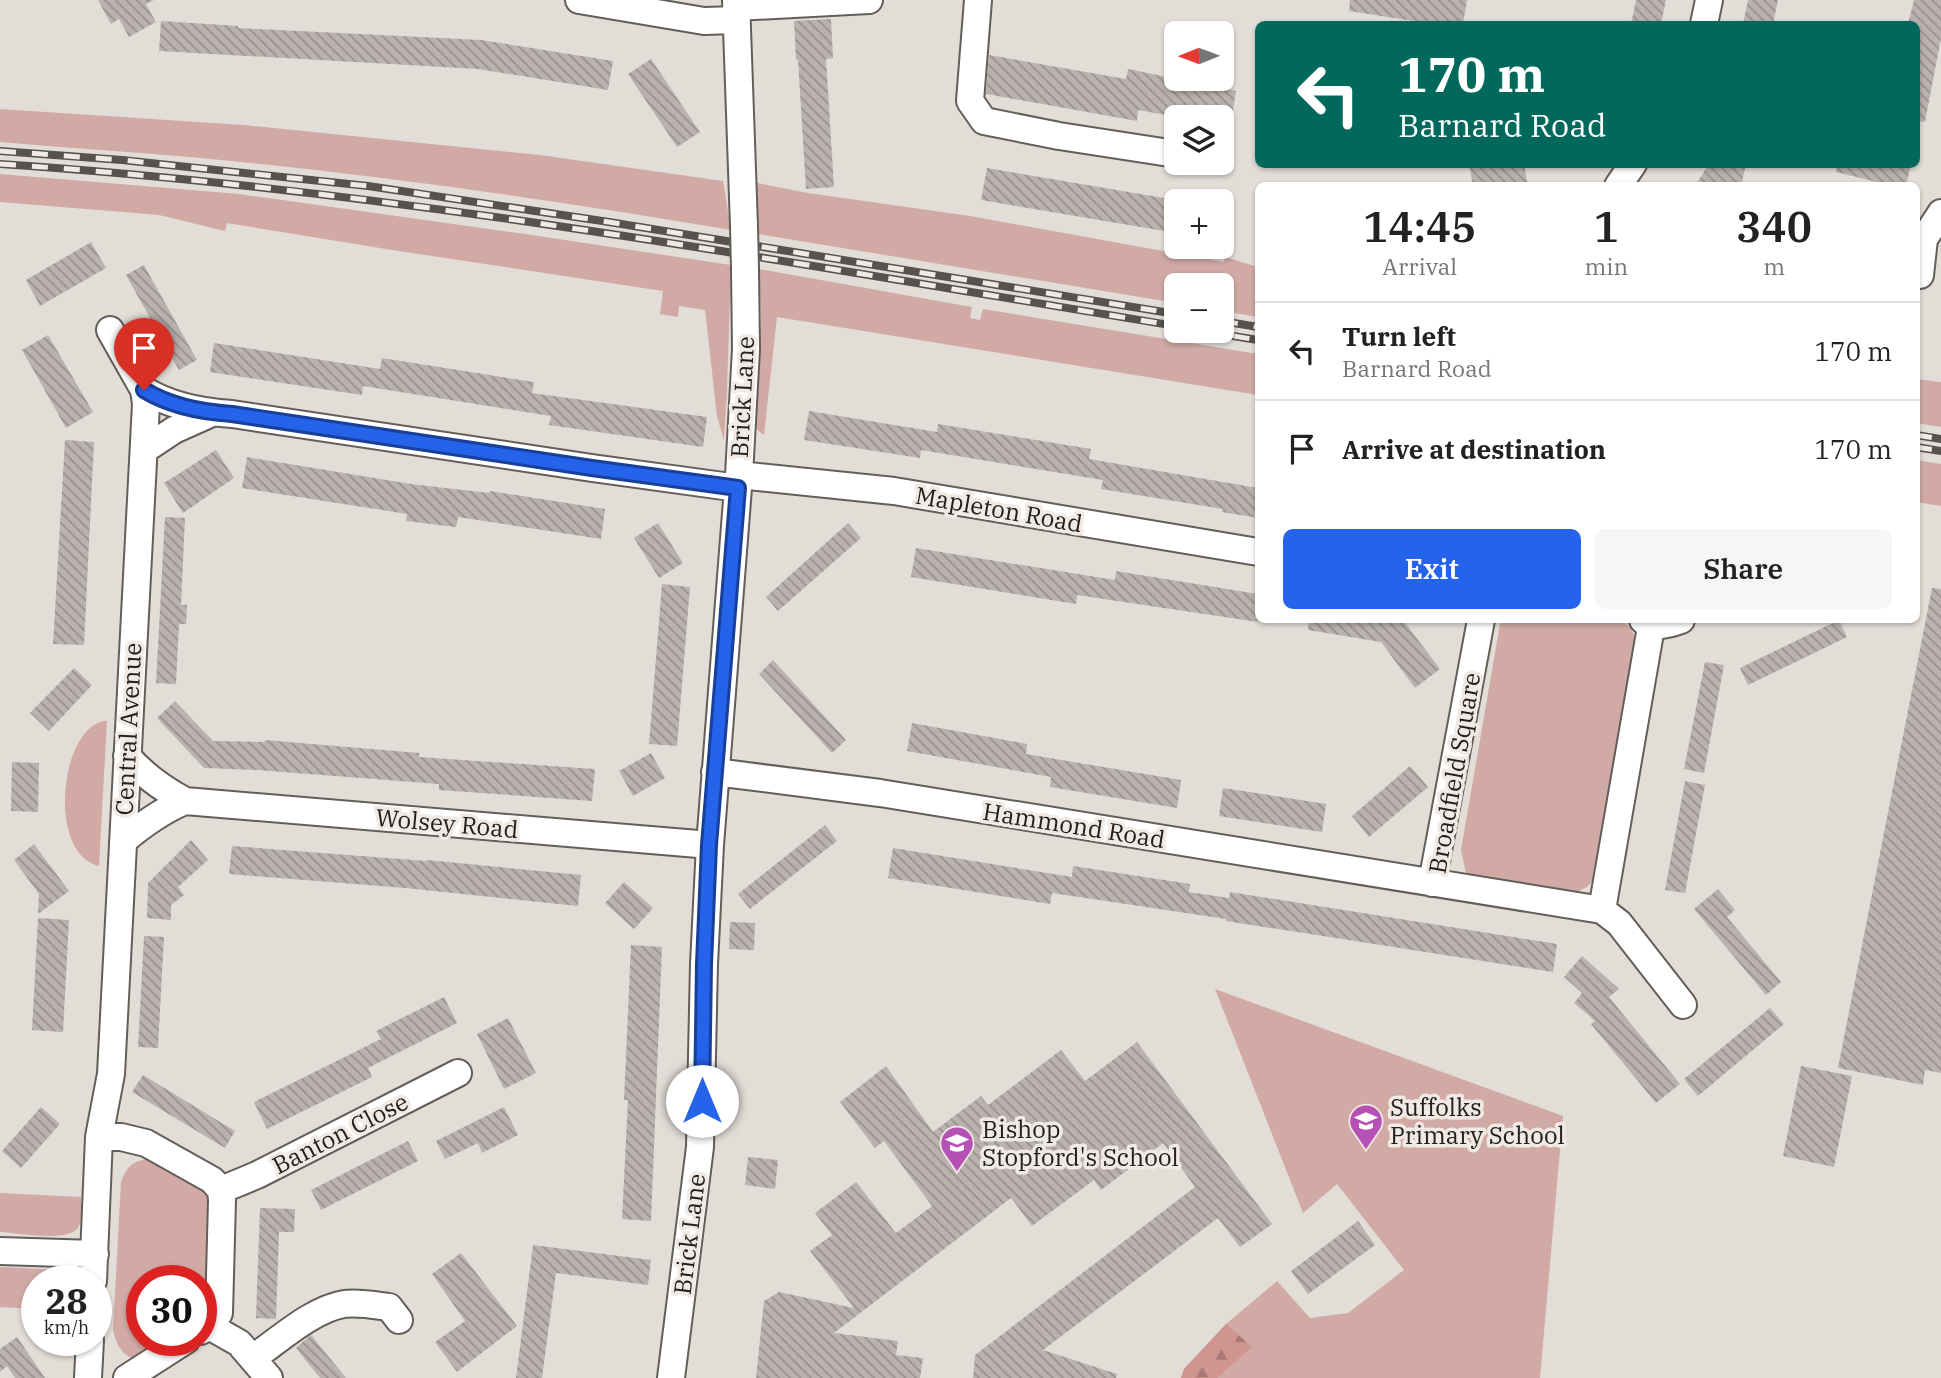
<!DOCTYPE html>
<html lang="en">
<head>
<meta charset="utf-8">
<style>
	:root { --surface:#fff; --page:#f6f6f6; --text:#222; --muted:#767676; --line:#e0e0e0; --accent:#2563eb }
	body { margin:0; font-family:"IBM Plex Serif",serif; background:var(--page); color:var(--text); height:100vh; display:flex; flex-direction:column; font-size:26px; white-space:nowrap }
	* { box-sizing:border-box; margin:0 }
	p { font-size:23px; color:var(--muted) }
	.icon { flex:none; width:38px; height:38px; fill:none; stroke:currentColor; stroke-width:2; stroke-linecap:round; stroke-linejoin:round }
	.map { position:relative; flex:1; overflow:hidden }
	.details { position:absolute; left:1255px; top:182px; width:665px; height:441px; display:flex; flex-direction:column; background:var(--surface); border-radius:10px; box-shadow:0 2px 5px #0004 }
	.details>* { flex:none }
	.top-card { position:absolute; left:1255px; top:21px; width:665px; height:147px; border-radius:10px; box-shadow:0 2px 5px #0004; background:#00695c; color:#fff; overflow:hidden }
	.needle { width:46px; rotate:269deg }
	.buttons { position:absolute; left:1164px; top:21px; display:grid; gap:14px }
	.buttons a { display:grid; place-items:center; width:70px; height:70px; border-radius:10px; background:var(--surface); box-shadow:0 2px 5px #0004; font-size:35px }
	.speed { position:absolute; left:21px; top:1265px; display:flex; gap:14px; font-size:35px; font-weight:700; text-align:center }
	.speed>* { display:grid; place-content:center; width:91px; height:91px; border-radius:50%; background:var(--surface); box-shadow:0 2px 5px #0004; line-height:1 }
	.speed small { font-size:18px; font-weight:400 }
	.speed .limit { border:10px solid #d22; background:#fff; color:#111 }
	.pin { position:absolute; display:grid; place-items:center; width:60px; height:60px; color:#fff; margin:-72px -30px; border-radius:50% 50% 50% 0; rotate:-45deg; box-shadow:0 0 7px #0007 }
	.pin .icon { rotate:45deg }
	.me { position:absolute; width:77px; margin:-38px; rotate:0deg; stroke-linejoin:round; filter:drop-shadow(0 0 5px #0008) }
	.turn { display:flex; align-items:center; gap:24px; height:147px; padding:0 28px; font-size:32px }
	.turn .icon { width:91px; height:91px; stroke-width:2.5 }
	.turn b { display:block; font-size:49px; line-height:60px }
	.eta { display:flex; justify-content:space-evenly; align-items:center; height:119px; text-align:center }
	.eta b { font-size:42px; font-weight:600; line-height:49px }
	.action { display:flex; gap:14px; margin-top:auto; padding:14px 28px }
	.action a { flex:1; height:80px; border-radius:10px; background:var(--accent); color:#fff; font-size:28px; font-weight:600; line-height:80px; text-align:center }
	.action a+a { background:var(--page); color:var(--text) }
	ul { padding:0; list-style:none }
	li { display:flex; align-items:center; gap:21px; height:98px; padding:0 28px; border-top:2px solid var(--line) }
	li div { flex:1 }
	li b { display:block; font-size:26px }
	li em { font-style:normal }
	.map>svg:first-child { display:block }
	.green { fill:#d1aaa5 }
	.forest { fill:url(#forest-firs) }
	.building { fill:url(#building-back-hatch) }
	.lines { fill:none; stroke-linecap:round; stroke-linejoin:round }
	.street-casing { stroke:#645e59; stroke-width:30 }
	.street { stroke:#fff; stroke-width:26 }
	.rail-casing { stroke:#55524f; stroke-width:8 }
	.rail { stroke:#f1eae4; stroke-width:5; stroke-dasharray:16; stroke-linecap:butt }
	.street-bridge-casing { stroke:#645e59; stroke-width:30; stroke-linecap:butt }
	.street-bridge { stroke:#fff; stroke-width:26 }
	.route-casing { stroke:#184099; stroke-width:18 }
	.route { stroke:#2563eb; stroke-width:12 }
	.labels { text-anchor:middle; dominant-baseline:central; stroke-width:7; stroke-linejoin:round; paint-order:stroke }
	.street-label { font-size:24px; fill:#22201e; stroke:#f1eae4 }
	.poi-label { font-size:24px; fill:#22201e; stroke:#f1eae4; text-anchor:start }
</style>
</head>
<body>
<div class="map">
<svg width="1941" height="1378" viewBox="0 0 1941 1378">
	<defs>
		<pattern id="forest-firs" width="22" height="20" patternUnits="userSpaceOnUse" patternTransform="scale(1.75)"><rect width="22" height="20" fill="#cf958e"/><path d="M5 1l3.5 6h-7zM16 11l3.5 6h-7z" fill="#a87973"/></pattern>
		<pattern id="building-back-hatch" width="6" height="6" patternUnits="userSpaceOnUse" patternTransform="scale(1.75)"><rect width="6" height="6" fill="#bab2ae"/><path d="M-1 5l2 2M0 0l6 6M5-1l2 2" fill="none" stroke="#97908d"/></pattern>
	</defs>
	<rect width="100%" height="100%" fill="#e3ddd7"/>
	<path class="green" d="M0,109L244,125L540,155L723,181L731,230C555,200 378,175 201,158C134,152 67,148 0,142Z
		M0,174L239,194L525,234L731,265L727,391L724,441L717,416L705,310L679,306L678,317L660,314L663,291L392,250L227,223L225,231L159,215L0,202Z
		M757,183L808,193L970,216L1224,262L1225,257L1258,267V317L1222,311V285H1176V303L758,234Z
		M759,269L972,307L970,318L980,320L983,309L1258,354V395L777,317L764,435L756,429L761,322Z
		M1916,379L1941,382V427L1916,423Z
		M1916,460L1941,464V506L1916,502Z
		M1504,620H1620L1630,627L1636,639L1596,877L1587,887L1574,893L1467,878L1461,850L1500,624Z
		M107,721L99,866C45,853 61,722 107,721Z
		M1215,989L1563,1116L1540,1378H1181L1184,1369L1226,1324L1277,1281L1310,1318L1348,1313L1404,1270L1337,1184L1303,1213Z
		M153,1159L203,1189L210,1198L208,1312L201,1319V1281H142V1340L169,1341L133,1359C120,1353 116,1343 113,1330L121,1182C128,1164 134,1160 153,1159Z
		M0,1193L81,1197C81,1206 84,1222 77,1229C65,1242 17,1233 0,1232Z
		M0,1267L64,1270L69,1272L77,1281H37V1309L0,1307Z"/>
	<path class="forest" d="M1226,1324L1252,1347L1217,1378H1181L1184,1369Z"/>
	<path class="building" d="M98,0H154L146,4L156,22L129,37L119,19L111,24Z
		M1350,0H1467L1463,24H1433L1349,11Z
		M1636,0H1666L1661,24H1631Z
		M1748,0H1778L1773,24H1743Z
		M1914,0H1941V38L1925,122L1916,121V24H1908Z
		M831,19L833,58L826,59L834,187L806,189L798,60H796L794,21Z
		M161,21L238,26V28L481,40L613,61L608,90L478,69L159,51Z
		M989,55L1126,79L1128,69L1236,91L1232,117H1177L1138,110L1137,121L986,94Z
		M651,59L700,132L677,147L628,74Z
		M1469,164H1524L1528,186H1473Z
		M1709,164H1746L1741,186H1695Z
		M1837,164H1911L1906,186H1893L1836,172Z
		M987,168L1176,200V233L981,200Z
		M91,242L106,268L40,306L26,280Z
		M144,265L197,360L179,370L126,275Z
		M48,335L93,412L66,428L22,350Z
		M214,343L380,369L382,358L534,382L532,393L707,417L703,447L549,425L551,416L363,386L362,395L210,372Z
		M809,411L937,432L938,424L1091,449L1089,459L1258,488V518L1222,512L1223,509L1101,489L1103,480L921,450L920,458L804,440Z
		M65,440L94,442L84,645L53,644Z
		M216,450L234,478L183,513L164,483Z
		M247,457L411,484L489,493L490,491L605,509L601,539L458,517L456,527L406,521L407,514L242,488Z
		M165,517L185,518L181,605H187L186,624H179L176,684L156,683Z
		M658,523L683,563L659,578L634,538Z
		M848,523L861,538L778,611L766,597Z
		M916,548L1115,580L1116,571L1258,594V622L1077,595L1076,604L911,577Z
		M662,584L690,587L677,746L649,744Z
		M1932,588L1941,589V1073L1925,1070L1923,1085L1838,1068Z
		M1309,620H1403L1440,669L1415,688L1381,642L1308,630Z
		M1839,620L1847,637L1748,685L1740,668Z
		M773,660L846,740L832,753L759,674Z
		M1705,662L1724,665L1704,773L1684,769Z
		M74,668L92,685L49,731L30,713Z
		M175,701L213,741L265,742V740L419,753V757L595,769L592,801L439,790V784L257,770L204,768L157,718Z
		M912,723L1027,744L1026,754L1181,780L1177,808L1050,787L1051,777L907,751Z
		M651,753L665,778L633,796L619,771Z
		M12,762L39,763L38,812L11,811Z
		M1410,766L1428,787L1369,837L1352,816Z
		M1685,781L1705,785L1685,893L1665,890Z
		M1223,788L1326,804L1322,832L1219,816Z
		M825,825L837,841L750,909L738,894Z
		M191,840L208,860L178,887L184,895L171,905V920L147,918L148,883Z
		M34,844L69,891L38,914L39,894L14,860Z
		M232,846L426,861L427,860L581,875L578,906L405,888L229,874Z
		M893,848L1072,877L1073,866L1190,884L1189,892L1229,898L1230,892L1557,944L1553,972L1226,921V919L1052,893L1050,904L888,878Z
		M624,882L653,908L634,929L605,903Z
		M1718,889L1735,910L1727,917L1781,982L1766,995L1694,909Z
		M38,918L69,920L63,1032L32,1030Z
		M730,922L755,923L754,950L729,949Z
		M144,936L164,937L158,1048L138,1047Z
		M631,945L662,947L651,1221L622,1219L628,1100H624Z
		M1582,956L1619,989L1609,997L1680,1084L1656,1103L1591,1024L1595,1021L1574,1003L1582,993L1564,977Z
		M444,997L457,1023L368,1068L372,1077L267,1129L254,1102L381,1039L376,1031Z
		M1770,1008L1784,1024L1698,1096L1684,1079Z
		M508,1018L536,1073L504,1089L477,1034Z
		M1137,1042L1272,1224L1240,1247L1218,1218L1043,1350L1117,1374L1116,1378H973L975,1355L1195,1187L1163,1143L1101,1190L1094,1180L1032,1226L1011,1198L834,1333L898,1341L896,1355L923,1358L920,1378H756L764,1301L779,1292L854,1308L810,1251L832,1235L815,1213L856,1182L896,1233L932,1206L884,1141L875,1148L840,1102L886,1066L933,1132L981,1096L988,1105L1061,1050L1085,1081Z
		M1801,1066L1852,1076L1834,1167L1783,1156Z
		M143,1075L235,1131L225,1148L132,1092Z
		M41,1107L60,1124L21,1168L2,1151Z
		M504,1107L518,1135L482,1153L478,1143L445,1159L436,1141Z
		M408,1141L418,1161L321,1210L311,1190Z
		M748,1157L778,1160L775,1189L745,1185Z
		M260,1208L295,1209L294,1232H279L276,1319L256,1318Z
		M1358,1221L1375,1245L1308,1294L1291,1271Z
		M533,1245L651,1260L648,1285L556,1273L542,1378H516Z
		M461,1253L517,1326L457,1372L435,1342L465,1321L432,1274Z
		M311,1335L346,1378H320L296,1348Z
		M17,1337L45,1378H15L7,1366L0,1372V1349Z"/>
	<g class="lines">
		<g class="street-casing">
			<path id="street" d="M579,0L704,21L737,20
				M736,0L744,226
				M978,0L970,101L984,121L1059,136L1176,154
				M736,7L869,0
				M1704,24L1709,0
				M1618,186L1633,164
				M1920,275L1924,239L1941,213
				M144,390C170,406 201,412 232,414L592,468L738,488
				M144,450L174,430L212,413
				M739,475L894,491L1258,552
				M1651,627L1672,623L1681,620
				M127,756C143,775 163,789 185,801L710,845
				M715,772L880,793L1602,910L1651,627L1643,620
				M123,841C142,825 161,811 185,801
				M1432,883L1481,620
				M1602,910L1619,923L1683,1005
				M99,1137H121L146,1143L212,1180L221,1190L222,1200L219,1313L215,1320L201,1331
				M221,1190L257,1175L458,1073
				M0,1251L95,1254
				M93,1281L99,1137L111,1074L146,404L144,390L110,330
				M209,1326L239,1343L269,1378
				M253,1358C279,1340 313,1309 344,1304C358,1302 374,1305 389,1307L399,1320
				M88,1378L90,1340
				M127,1378L186,1340
				M671,1378L700,1147L704,964L710,845L739,475L746,349L745,270"/>
		</g>
		<use href="#street" class="street"/>
		<g class="rail-casing">
			<path id="rail" d="M0,151L122,160L368,186L609,222L1176,314
				M0,164C395,190 785,262 1176,326
				M1222,321L1258,327
				M1202,331L1258,340
				M1916,435L1941,439
				M1916,447L1941,451"/>
		</g>
		<use href="#rail" class="rail"/>
		<g class="street-bridge-casing">
			<path id="street-bridge" d="M744,226L745,270"/>
		</g>
		<use href="#street-bridge" class="street-bridge"/>
	</g>
	<g class="lines">
		<g class="route-casing">
			<path id="route" d="M144,390C170,406 201,412 232,414L592,468L738,488L709,845L704,964L702,1101"/>
		</g>
		<use href="#route" class="route"/>
	</g>
	<defs>
		<g id="school-pin" transform="scale(1.75)"><path d="M0 17L-7.5 6A9.5 9.5 0 1 1 7.5 6Z" fill="#b550b5" stroke="#f1eae4"/><path d="M0-5L7-2L0 1L-7-2ZM-4 1L0 2.5L4 1V4Q0 6-4 4Z" fill="#fff"/></g>
	</defs>
	<g fill-rule="evenodd">
		<use href="#school-pin" x="1366" y="1121"/>
		<use href="#school-pin" x="957" y="1143"/>
	</g>
	<g class="labels">
		<g class="street-label">
			<text transform="translate(742 397) rotate(-87)">Brick Lane</text>
			<text transform="translate(999 509) rotate(10)">Mapleton Road</text>
			<text transform="translate(128 729) rotate(-87)">Central Avenue</text>
			<text transform="translate(1454 773) rotate(-80)">Broadfield Square</text>
			<text transform="translate(447 823) rotate(5)">Wolsey Road</text>
			<text transform="translate(1074 825) rotate(9)">Hammond Road</text>
			<text transform="translate(340 1133) rotate(-27)">Banton Close</text>
			<text transform="translate(689 1234) rotate(-83)">Brick Lane</text>
		</g>
		<g class="poi-label">
			<text x="1390" y="1107">Suffolks<tspan x="1390" dy="28">Primary School</tspan></text>
			<text x="982" y="1129">Bishop<tspan x="982" dy="28">Stopford's School</tspan></text>
		</g>
	</g>
</svg>
<div class="buttons">
<a><svg class="needle" viewBox="-14 -14 28 28"><path d="M0-13l5 13h-10z" fill="#e53935"/><path d="M0 13l5-13h-10z" fill="#767676"/></svg></a>
<a><svg class="icon" aria-label="layers" viewBox="0 0 24 24"><path d="M12 4l9 5-9 5-9-5zM3 14l9 5 9-5"/></svg></a>
<a>+</a>
<a>−</a>
</div>
<div class="speed"><div>28<small>km/h</small></div><div class="limit">30</div></div>
<div class="pin" style="left:144px;top:390px;background:#d93025"><svg class="icon" aria-label="arrive" viewBox="0 0 24 24"><path d="M6 21V4h12l-3 4 3 4H6"/></svg></div>
<svg class="me" style="left:702px;top:1101px" viewBox="-20 -20 40 40"><circle r="19" fill="#fff"/><path d="M0-13L10 11 0 6-10 11z" fill="#2563eb"/></svg>
<div class="top-card">
<div class="turn"><svg class="icon" aria-label="left" viewBox="0 0 24 24"><path d="M17 20v-9H6M10 6l-5 5 5 5"/></svg><div><b>170 m</b>Barnard Road</div></div>
</div>
<section class="details">
<div class="eta">
<div><b>14:45</b><p>Arrival</p></div>
<div><b>1</b><p>min</p></div>
<div><b>340</b><p>m</p></div>
</div>
<ul>
<li><svg class="icon" aria-label="left" viewBox="0 0 24 24"><path d="M17 20v-9H6M10 6l-5 5 5 5"/></svg><div><b>Turn left</b><p>Barnard Road</p></div><em>170 m</em></li>
<li><svg class="icon" aria-label="arrive" viewBox="0 0 24 24"><path d="M6 21V4h12l-3 4 3 4H6"/></svg><div><b>Arrive at destination</b></div><em>170 m</em></li>
</ul>
<div class="action"><a>Exit</a><a>Share</a></div>
</section>
</div>
</body>
</html>
